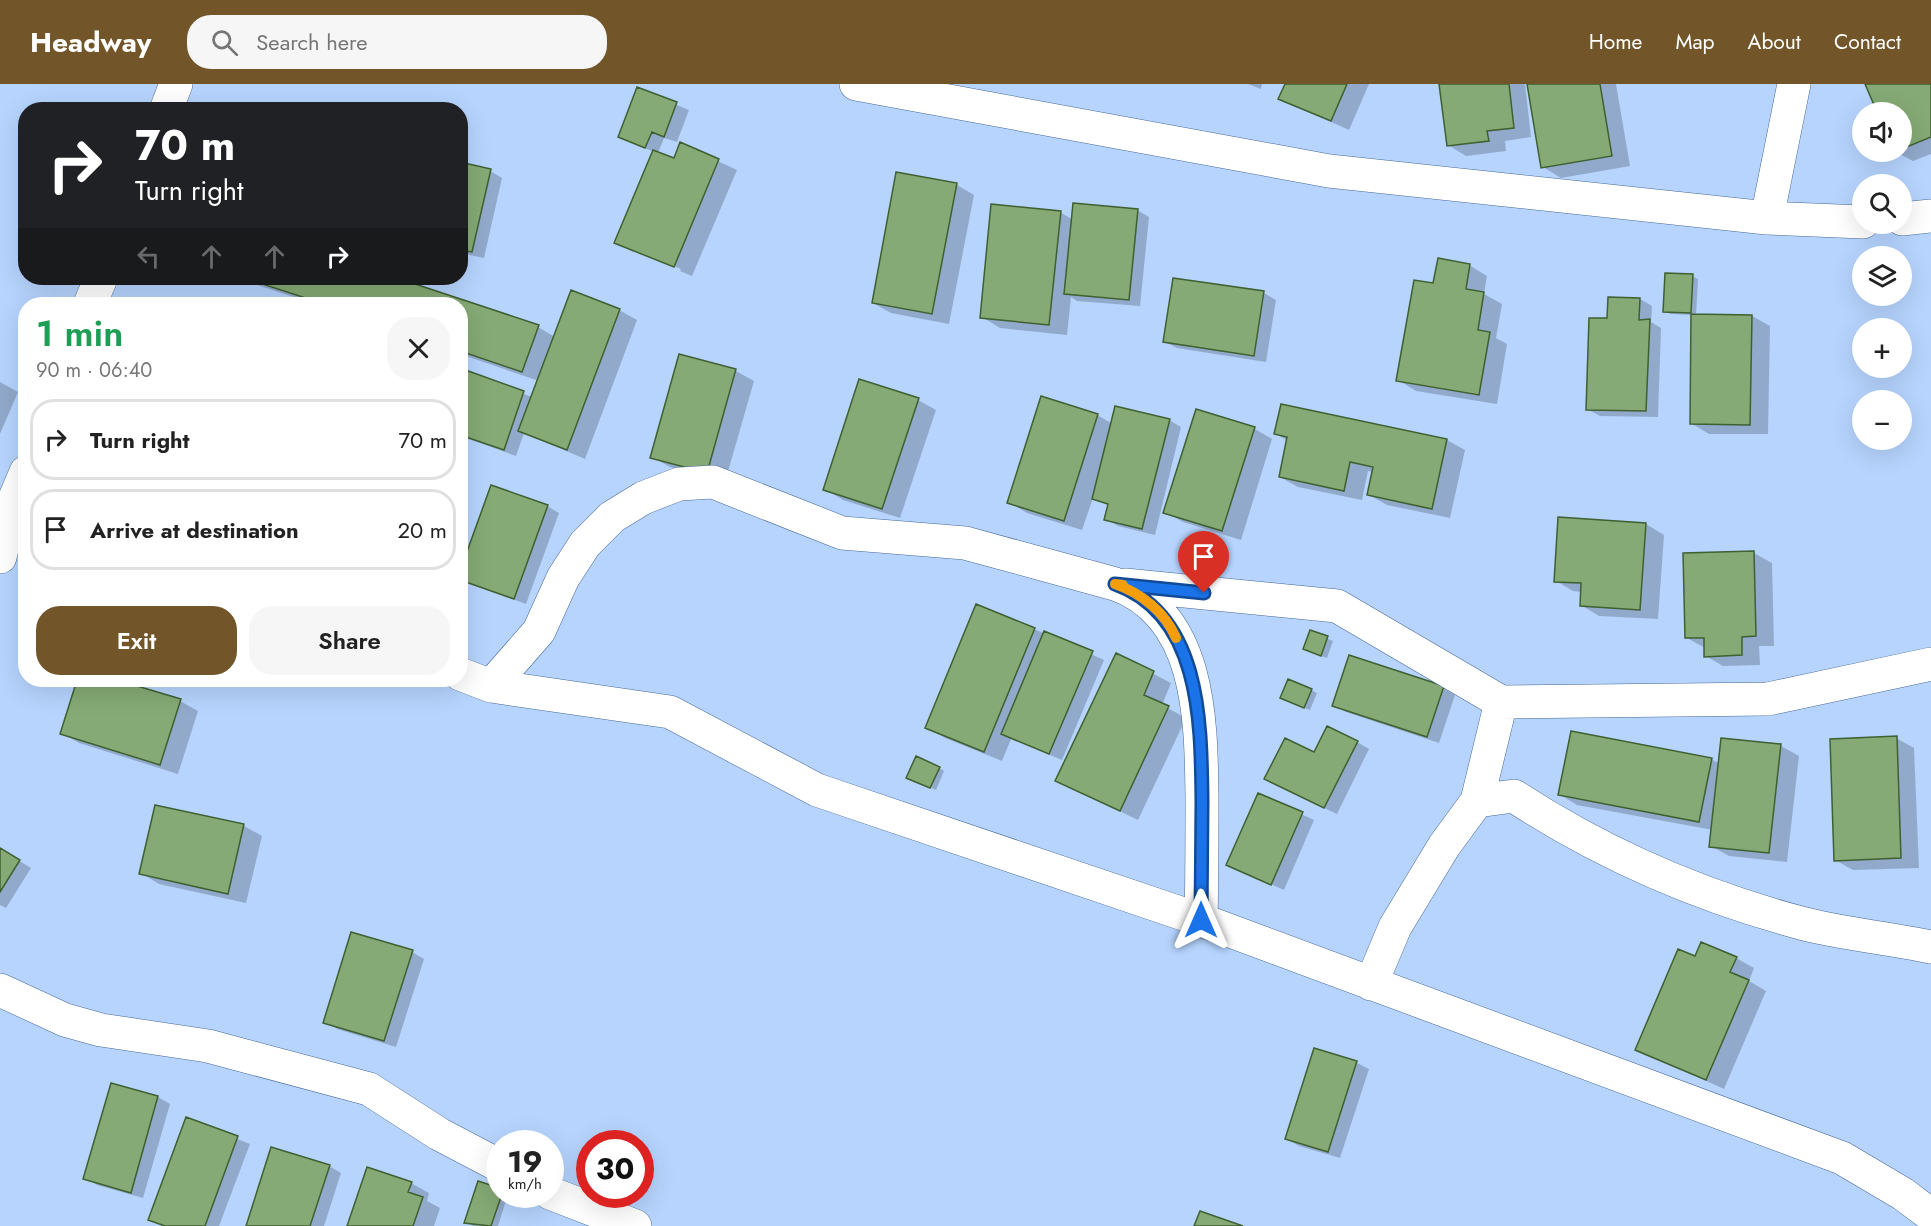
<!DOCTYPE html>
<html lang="en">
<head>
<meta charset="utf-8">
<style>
	:root { --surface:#fff; --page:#f6f6f6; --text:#222; --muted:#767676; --line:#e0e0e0; --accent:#725629 }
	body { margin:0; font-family:Jost,sans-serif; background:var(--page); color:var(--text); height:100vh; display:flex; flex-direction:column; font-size:22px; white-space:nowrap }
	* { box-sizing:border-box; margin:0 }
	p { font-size:20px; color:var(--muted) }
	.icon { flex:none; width:33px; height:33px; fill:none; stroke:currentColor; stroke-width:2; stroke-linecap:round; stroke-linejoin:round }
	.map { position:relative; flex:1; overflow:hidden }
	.drawer { position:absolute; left:18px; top:213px; width:450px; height:390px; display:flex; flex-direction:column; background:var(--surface); border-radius:24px; box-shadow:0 6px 24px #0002 }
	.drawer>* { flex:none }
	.guide { position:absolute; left:18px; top:18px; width:450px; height:183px; border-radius:24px; box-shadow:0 6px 24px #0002; background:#202124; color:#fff; overflow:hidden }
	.controls { position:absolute; left:1852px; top:18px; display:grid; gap:12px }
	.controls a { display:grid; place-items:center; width:60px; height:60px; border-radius:50%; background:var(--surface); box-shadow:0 6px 24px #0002; font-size:30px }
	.speed { position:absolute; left:486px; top:1046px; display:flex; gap:12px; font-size:30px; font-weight:700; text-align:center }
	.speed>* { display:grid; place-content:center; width:78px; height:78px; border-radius:50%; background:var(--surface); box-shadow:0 6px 24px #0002; line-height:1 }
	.speed small { font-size:15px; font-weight:400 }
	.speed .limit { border:9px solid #d22; background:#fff; color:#111 }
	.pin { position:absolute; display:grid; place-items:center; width:51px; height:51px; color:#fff; margin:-62px -26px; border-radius:50% 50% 50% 0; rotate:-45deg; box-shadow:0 0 6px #0007 }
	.pin .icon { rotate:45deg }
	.me { position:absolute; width:66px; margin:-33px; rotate:0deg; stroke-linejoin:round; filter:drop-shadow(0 0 4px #0008) }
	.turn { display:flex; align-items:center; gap:21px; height:126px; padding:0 18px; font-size:27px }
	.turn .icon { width:78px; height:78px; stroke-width:2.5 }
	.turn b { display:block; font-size:42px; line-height:51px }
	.lanes { display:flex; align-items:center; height:57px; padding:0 18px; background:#0003; justify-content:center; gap:30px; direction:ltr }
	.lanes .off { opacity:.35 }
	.round { display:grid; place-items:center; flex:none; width:63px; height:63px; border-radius:24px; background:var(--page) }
	.headline { display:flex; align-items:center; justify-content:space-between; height:102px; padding:0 18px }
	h1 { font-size:36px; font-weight:600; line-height:45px; color:#1e9e55 }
	.button { display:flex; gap:12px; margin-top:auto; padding:12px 18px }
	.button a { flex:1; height:69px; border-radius:24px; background:var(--accent); color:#fff; font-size:24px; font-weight:600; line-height:69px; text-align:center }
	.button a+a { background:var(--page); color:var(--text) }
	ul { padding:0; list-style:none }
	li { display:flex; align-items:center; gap:18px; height:81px; margin:0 12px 9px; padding:0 6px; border:3px solid var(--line); border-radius:24px }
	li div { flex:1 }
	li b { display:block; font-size:22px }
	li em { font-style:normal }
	header { display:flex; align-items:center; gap:36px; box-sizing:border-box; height:84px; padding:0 30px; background:var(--accent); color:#fff }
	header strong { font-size:28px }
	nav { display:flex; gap:33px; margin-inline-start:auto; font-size:21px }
	.search { width:420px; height:54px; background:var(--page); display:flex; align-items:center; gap:15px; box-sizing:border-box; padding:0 21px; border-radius:24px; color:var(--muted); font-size:22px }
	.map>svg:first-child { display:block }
	.shadow { fill:#0003 }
	.building { fill:#85aa75; stroke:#3f6030; stroke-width:1.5 }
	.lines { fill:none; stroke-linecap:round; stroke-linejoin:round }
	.minor-casing { stroke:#476997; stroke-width:34 }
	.minor { stroke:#fff; stroke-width:33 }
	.route-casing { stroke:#114b97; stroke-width:15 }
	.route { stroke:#1a73e8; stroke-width:10 }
	.slow { stroke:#f59e0b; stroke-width:10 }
</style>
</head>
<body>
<header>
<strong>Headway</strong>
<div class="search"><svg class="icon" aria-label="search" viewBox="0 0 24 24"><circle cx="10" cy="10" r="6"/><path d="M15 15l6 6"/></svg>Search here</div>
<nav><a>Home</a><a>Map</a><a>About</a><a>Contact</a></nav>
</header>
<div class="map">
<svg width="1931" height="1142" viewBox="0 0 1931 1142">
	<rect width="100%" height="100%" fill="#b6d4fe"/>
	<path class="shadow" d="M1248,0H1262L1261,5Z
		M1287,0H1369L1349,46L1280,15Z
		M1441,0H1525L1531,53L1505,57L1506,67L1466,72L1448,61Z
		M1528,0H1616L1630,82L1561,94L1543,83Z
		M1867,0H1931V70L1913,77L1896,68H1902V28H1879Z
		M638,5L689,26L677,58L664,54L658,69L675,76L681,60L737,86L692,192L680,187L681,185L633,165V168L616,158L654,68L619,53Z
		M460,80L490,87L502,94L484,174L460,169Z
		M957,101L974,111L949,240L891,229L873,219Z
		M1137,126L1149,133L1140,222L1077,217L1071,213L1067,251L1000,244L982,233L1060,128L1073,136Z
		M1469,181L1487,192L1484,210L1502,220L1496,254L1507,260L1497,320L1416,307L1398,296L1434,201Z
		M1692,192L1698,195L1696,232H1752L1770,242L1768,350H1709L1691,339L1693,231L1670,230L1665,227Z
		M236,194H393L538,243L555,253L619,226L637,236L585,375L524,349L516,372L460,352V286L532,313L539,297L460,270V220H315Z
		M1175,196L1264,209L1276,216L1266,278L1177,264L1165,258Z
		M1640,215L1652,222L1651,238L1661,244L1658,333L1600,332L1587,325L1608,236Z
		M680,272L736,287L754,297L725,398L670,383L652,373Z
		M0,298L18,308L0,350Z
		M918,316L936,326L900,434L843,416L825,405Z
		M1197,327L1255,345L1272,355L1241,456L1183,438L1165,428Z
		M1097,331L1113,340L1169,336L1181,343L1155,451L1118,442L1106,435L1109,422L1093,414L1082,446L1027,429L1009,418Z
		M1276,350L1447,356L1465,366L1450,434L1387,421L1369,411L1373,388L1368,387L1362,416L1298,403L1280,393L1288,357Z
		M547,422L559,429L526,520L460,495Z
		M1646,440L1664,451L1658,535L1599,532L1581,521L1582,508L1573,507L1556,497Z
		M1754,469L1772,479L1774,562H1759L1760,581L1723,582L1706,572L1705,564L1687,554Z
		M1034,545L1104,576L1062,676L1011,655L1002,677L945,654L927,643Z
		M1311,548L1333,557L1327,574L1310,568Z
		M1117,571L1171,599L1162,621L1186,634L1138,736L1057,697Z
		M79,596H112L180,617L198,627L178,690L79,659L62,649Z
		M1443,604L1455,611L1439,659L1346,628L1334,621Z
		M1311,606L1317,609L1310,626L1287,617Z
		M1896,654L1914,664L1919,784L1853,786L1835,776Z
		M1723,656L1781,662L1799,672L1787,778L1729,772L1711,762L1713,746L1577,721L1559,710L1711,675L1720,680Z
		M1357,658L1369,665L1337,730L1278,702Z
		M939,684L944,687L936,706L914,697Z
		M1259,711L1314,736L1284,806L1228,781Z
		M156,722L244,742L262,752L246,819L159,800L141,789Z
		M0,765L31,784L6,824L0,821Z
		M412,868L424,875L396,963L337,945L325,938Z
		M1696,874H1736L1754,884L1749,897L1766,907L1724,1005L1637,965Z
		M1315,965L1357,979L1369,985L1340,1074L1299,1062L1287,1055Z
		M112,1001L158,1013L170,1020L143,1114L97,1101L85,1094Z
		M187,1035L250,1060L219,1142H162L150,1135Z
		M329,1082L341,1089L324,1142H247Z
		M411,1099L429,1109L427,1117L440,1124L434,1142H349Z
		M500,1110H508L498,1142H473L466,1138Z"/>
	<path class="building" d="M1285,0H1347L1331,37L1278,15Z
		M1439,0H1509L1514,44L1487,47L1489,57L1447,62Z
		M1527,0H1600L1612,72L1541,84Z
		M1865,0H1931V53L1902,65V28H1877Z
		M637,3L677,18L664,53L652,48L645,64L618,53Z
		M680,58L719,75L674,183L614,159L653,66L674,74Z
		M460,78L491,85L472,168L460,166Z
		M896,88L957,99L932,230L872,219Z
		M1073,119L1138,125L1129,216L1064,210Z
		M991,120L1061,127L1049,241L980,234Z
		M1438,174L1470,180L1466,205L1484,208L1478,246L1490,248L1479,311L1396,297L1414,196L1433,199Z
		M1665,189L1693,190L1691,229L1663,228Z
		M244,194H397L539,241L522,288L460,267V220H324Z
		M1173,194L1264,207L1254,272L1163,258Z
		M571,206L620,225L567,366L518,347Z
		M1608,213L1640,214L1639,236L1650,235L1646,327L1586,326L1589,234H1607Z
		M1691,230L1752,231L1750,341L1690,340Z
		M679,270L736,285L707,389L650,374Z
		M460,284L524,307L504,366L460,351Z
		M859,295L919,314L882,425L823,406Z
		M1041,312L1098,330L1064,437L1007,419Z
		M1281,320L1447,355L1432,425L1367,411L1373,383L1350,378L1344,407L1279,393L1287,353L1274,350Z
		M1115,322L1170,335L1142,445L1104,436L1108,420L1092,415Z
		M1196,325L1255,343L1222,447L1163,429Z
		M491,401L548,421L514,515L460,496V487Z
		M1558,433L1646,439L1640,526L1580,522L1581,499L1554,498Z
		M1754,467L1756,552L1742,553V571L1704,573V554H1685L1683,469Z
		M976,520L1035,544L984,668L925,644Z
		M1310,546L1328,552L1321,572L1303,565Z
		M1044,547L1093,567L1049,670L1001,650Z
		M1116,569L1154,587L1144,611L1169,622L1120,727L1055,697Z
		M1349,571L1444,602L1427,653L1332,622Z
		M1288,595L1312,605L1304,624L1280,614Z
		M77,596H117L181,615L160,681L60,650Z
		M1327,642L1358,657L1324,724L1264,695L1285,654L1314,668Z
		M1571,647L1712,674L1699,738L1558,711Z
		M1897,652L1901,774L1834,777L1830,655Z
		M1721,654L1781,660L1769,769L1709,763Z
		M916,672L940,683L930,704L906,694Z
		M1258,709L1303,728L1271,801L1226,781Z
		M155,721L244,740L228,810L139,790Z
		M0,764L20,776L0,808Z
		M351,848L413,866L384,957L323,939Z
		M1701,858L1737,873L1730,888L1749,896L1706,996L1635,966L1678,865L1695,872Z
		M1314,964L1357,977L1328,1068L1285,1055Z
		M111,999L158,1012L131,1109L83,1095Z
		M186,1033L238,1052L205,1142H165L148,1136Z
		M271,1063L330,1081L310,1142H246Z
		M367,1083L412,1098L408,1108L423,1113L413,1142H347Z
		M478,1097L500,1104V1110H502L491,1142L464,1139Z
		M1200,1127L1243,1142H1194Z"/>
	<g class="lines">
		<g class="minor-casing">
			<path id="minor" d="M856,0L1329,87L1767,134L1863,138
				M166,26L176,0
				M1767,134L1794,0
				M1902,135L1931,132
				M90,220L101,194
				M0,473L15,414L26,388
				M1125,501L1337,522L1501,618
				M460,590L491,602L670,628L817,706L1201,836L1842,1074L1903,1110L1931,1131
				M491,602L539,547L563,494L585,460L612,433L643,414L679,400L713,398L842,449L965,459L1115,500C1201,530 1201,637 1202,713C1202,754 1202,795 1201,836
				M1477,717L1501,618L1768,615L1931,580
				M1371,900L1395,843L1444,762L1477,717L1514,712C1601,769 1700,812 1801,839C1843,850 1888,854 1931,863
				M0,906L65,936L101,946L208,962L369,1005L439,1050L500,1082
				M550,1109L635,1142"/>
		</g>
		<use href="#minor" class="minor"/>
	</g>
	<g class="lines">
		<g class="route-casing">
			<path id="route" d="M1201,836C1201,797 1202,757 1202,717C1201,641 1202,531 1115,500L1204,509"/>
		</g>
		<use href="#route" class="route"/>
		<path class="slow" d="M1123,501L1115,500C1141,509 1165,528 1176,554"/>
	</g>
</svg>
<div class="controls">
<a><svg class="icon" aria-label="sound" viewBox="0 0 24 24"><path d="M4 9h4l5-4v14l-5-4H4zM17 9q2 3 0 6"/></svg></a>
<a><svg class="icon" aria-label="search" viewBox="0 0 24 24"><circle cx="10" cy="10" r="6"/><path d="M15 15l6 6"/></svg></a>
<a><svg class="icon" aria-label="layers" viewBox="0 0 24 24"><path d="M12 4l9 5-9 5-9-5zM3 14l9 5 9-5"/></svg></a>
<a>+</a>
<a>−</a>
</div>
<div class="speed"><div>19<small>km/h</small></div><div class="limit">30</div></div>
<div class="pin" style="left:1204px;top:509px;background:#d93025"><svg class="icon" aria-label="arrive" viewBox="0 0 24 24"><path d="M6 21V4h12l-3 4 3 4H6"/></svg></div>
<svg class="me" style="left:1201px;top:836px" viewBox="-20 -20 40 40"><path d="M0-17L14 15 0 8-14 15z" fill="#1a73e8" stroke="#fff" stroke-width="4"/></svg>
<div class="guide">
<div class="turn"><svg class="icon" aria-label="right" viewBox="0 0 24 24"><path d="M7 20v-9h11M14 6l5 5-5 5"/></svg><div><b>70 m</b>Turn right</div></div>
<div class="lanes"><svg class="icon off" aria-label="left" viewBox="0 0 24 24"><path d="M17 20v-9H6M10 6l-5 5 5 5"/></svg><svg class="icon off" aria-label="ahead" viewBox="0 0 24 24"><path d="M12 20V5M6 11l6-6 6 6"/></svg><svg class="icon off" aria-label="ahead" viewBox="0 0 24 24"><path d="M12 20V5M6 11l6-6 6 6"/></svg><svg class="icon" aria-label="right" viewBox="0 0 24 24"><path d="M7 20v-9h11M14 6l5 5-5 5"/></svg></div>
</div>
<section class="drawer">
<div class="headline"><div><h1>1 min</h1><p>90 m · 06:40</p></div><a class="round"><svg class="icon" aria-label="close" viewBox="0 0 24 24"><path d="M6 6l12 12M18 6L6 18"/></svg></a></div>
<ul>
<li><svg class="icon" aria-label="right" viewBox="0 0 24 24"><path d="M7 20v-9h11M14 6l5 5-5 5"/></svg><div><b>Turn right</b></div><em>70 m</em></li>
<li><svg class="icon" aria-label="arrive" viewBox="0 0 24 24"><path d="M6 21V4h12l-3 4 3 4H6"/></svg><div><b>Arrive at destination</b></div><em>20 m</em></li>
</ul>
<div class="button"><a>Exit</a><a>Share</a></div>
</section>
</div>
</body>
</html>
